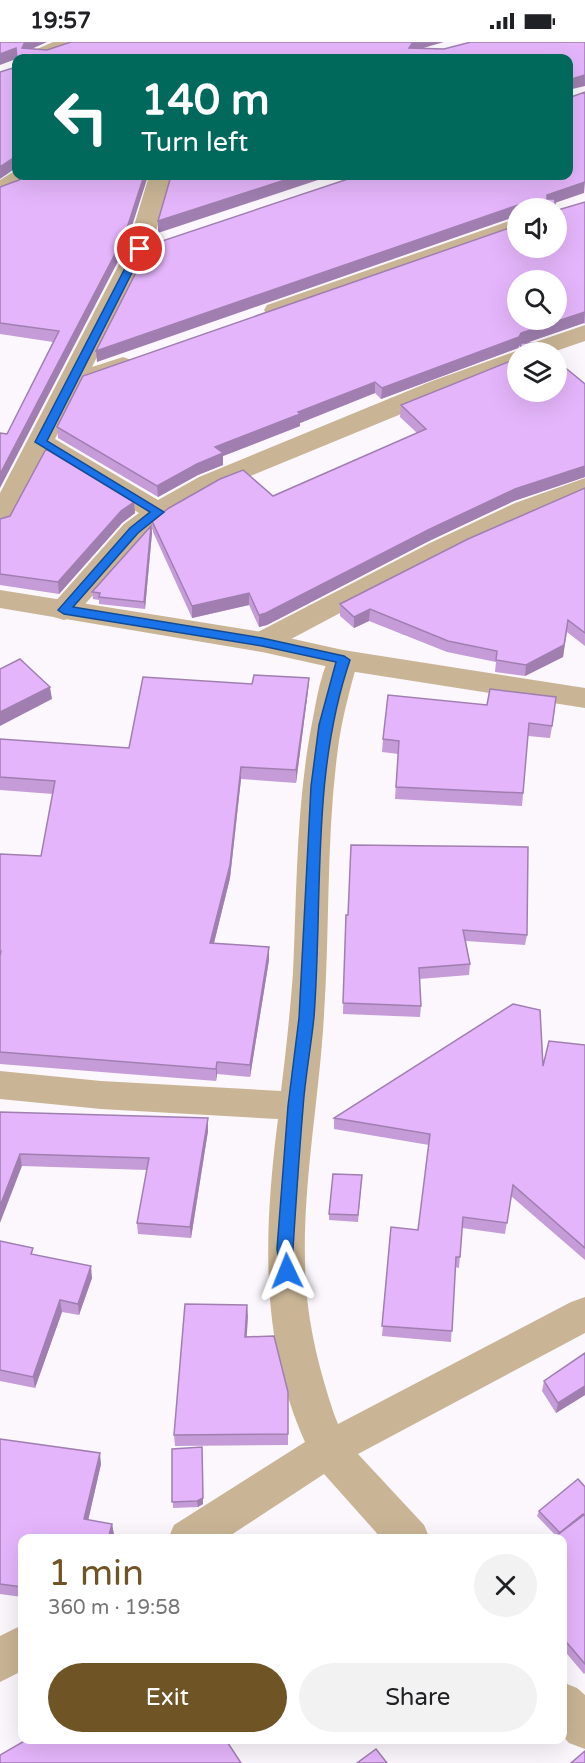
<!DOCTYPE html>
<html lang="en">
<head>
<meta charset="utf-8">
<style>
	:root { --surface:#fff; --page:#f2f2f2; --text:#202124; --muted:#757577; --accent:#6f5426 }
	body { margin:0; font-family:"Varela Round",sans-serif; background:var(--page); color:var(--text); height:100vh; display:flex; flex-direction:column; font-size:22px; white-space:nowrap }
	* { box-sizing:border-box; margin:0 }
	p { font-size:20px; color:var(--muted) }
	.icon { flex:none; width:33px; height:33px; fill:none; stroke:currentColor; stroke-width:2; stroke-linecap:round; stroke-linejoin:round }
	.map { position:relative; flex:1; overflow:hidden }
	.side { position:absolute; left:18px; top:1492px; width:549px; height:210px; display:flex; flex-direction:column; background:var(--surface); border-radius:12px; box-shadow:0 6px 24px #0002 }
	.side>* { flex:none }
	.hud { position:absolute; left:12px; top:12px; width:561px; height:126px; border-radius:12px; box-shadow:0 6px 24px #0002; background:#00695c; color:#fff; overflow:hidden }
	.buttons { position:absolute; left:507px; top:156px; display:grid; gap:12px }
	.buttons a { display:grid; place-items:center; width:60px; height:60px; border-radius:50%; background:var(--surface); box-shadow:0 6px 24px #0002; font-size:30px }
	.pin { position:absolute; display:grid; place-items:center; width:51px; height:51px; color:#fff; margin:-26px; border:3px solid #fff; border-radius:50%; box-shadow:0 2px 6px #0007 }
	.me { position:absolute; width:66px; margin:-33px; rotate:358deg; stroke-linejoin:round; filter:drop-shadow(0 0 4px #0008) }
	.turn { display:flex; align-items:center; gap:21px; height:126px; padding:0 30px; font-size:27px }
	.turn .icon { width:78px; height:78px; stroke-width:2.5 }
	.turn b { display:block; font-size:42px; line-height:51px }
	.round { display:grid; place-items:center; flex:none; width:63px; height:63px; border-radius:32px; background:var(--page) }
	.summary { display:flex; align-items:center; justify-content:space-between; height:102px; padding:0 30px }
	h1 { font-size:36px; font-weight:600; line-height:45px; color:var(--accent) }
	.cta { display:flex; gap:12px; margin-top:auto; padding:12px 30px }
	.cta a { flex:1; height:69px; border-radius:36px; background:var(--accent); color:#fff; font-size:24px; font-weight:600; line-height:69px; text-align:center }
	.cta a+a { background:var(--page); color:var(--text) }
	.status { display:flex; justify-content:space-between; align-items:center; height:42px; padding:0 30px; background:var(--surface); direction:ltr }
	.status svg { height:16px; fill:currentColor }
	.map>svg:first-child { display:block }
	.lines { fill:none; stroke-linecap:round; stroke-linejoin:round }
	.minor { fill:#c9b595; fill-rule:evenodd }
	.tertiary { fill:#c9b595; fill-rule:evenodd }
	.wall { fill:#c59cd8 }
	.shaded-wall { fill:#a07fb0 }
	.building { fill:#e5b5fb; stroke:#a07fb0; stroke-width:1.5; fill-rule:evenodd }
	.route { fill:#1a73e8; stroke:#114b97; stroke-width:1.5 }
</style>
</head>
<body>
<div class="status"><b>19:57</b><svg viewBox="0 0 49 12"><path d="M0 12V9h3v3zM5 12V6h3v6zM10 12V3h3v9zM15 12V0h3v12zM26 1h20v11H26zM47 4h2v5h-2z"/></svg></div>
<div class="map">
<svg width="585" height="1721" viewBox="0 0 585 1721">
	<rect width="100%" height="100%" fill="#fbf7fd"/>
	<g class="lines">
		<path class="minor" d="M53,0H81C69,16 43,18 25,16L28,11Z
			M16,128V134H34C27,144 12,152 0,155V138Z
			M149,134H172L151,207L92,325L123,315L132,318L136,323L132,328L82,344L55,397L158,458L199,435L432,339L519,308L521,305L585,283V299L553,310H518V324L219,447L168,476L144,494L74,575L64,578L54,575L49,568L54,561L124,482L139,471L46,415L14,478L10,484L0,487V451L127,207Z
			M518,176V191L285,273L276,275L267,273L264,268L267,263Z
			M585,436V454C477,496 375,553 272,607L262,610L252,607L247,600L252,593L430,501L515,461Z
			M343,608L354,611L358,618C350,647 342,676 338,706C326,795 330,884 324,973C319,1063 300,1153 306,1244C309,1287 320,1330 334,1372L338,1382L571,1260L585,1255V1291L358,1412L424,1483L430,1497H382L324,1432L225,1497H168L174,1483L305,1400C259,1297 264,1187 278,1077L101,1067L0,1057V1029L101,1039L281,1049C286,1010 290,970 293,931C297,845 296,760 313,676C317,655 321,629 332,611Z
			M22,1583V1629L0,1640V1594Z
			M562,1640L577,1646L585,1653V1707L569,1701L562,1693Z"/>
		<path class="tertiary" d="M0,548L262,590L343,608L585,646V666L343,628L262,610L0,566Z"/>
	</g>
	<path class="wall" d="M0,145L125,206L7,392L53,300L0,292Z
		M585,160V282L584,281L520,303L518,306L381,357L375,351L300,381V384L223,414V423L198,433L158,455L58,396L57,385L558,168Z
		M585,342V435L514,459L429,499L267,583L259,585L249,563L192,576L153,490L152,479L273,454L417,391L400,375L401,363Z
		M585,446V604L567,590L563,615L525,634L495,630L496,620L447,610L369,579L354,586L340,574V562Z
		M134,460L135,471L122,481L59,552L0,543V477Z
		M151,484L152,491L145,567L99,562V558L93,557L92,550Z
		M309,636L308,649L296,741L241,737L230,836L214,901L269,905V918L250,1035L217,1032L216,1039L0,1022V812L41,814L53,752L0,748V697L129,706L252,642Z
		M487,663L555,668L550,696L528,694L522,764L395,757L398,712L382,710L383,697Z
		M346,873L527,893L525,903L466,899L470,922L469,933L419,937L421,964L420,975L343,972Z
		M585,1003V1218L511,1154L505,1192L462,1186L459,1226L455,1225L451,1300L382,1294L391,1185L418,1188L429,1103L334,1087V1076L543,1024Z
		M0,1070L208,1076V1089L191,1196L138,1192L137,1181L147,1128L22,1124Z
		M362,1133L358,1180L329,1178V1172Z
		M0,1199L92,1236L79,1273L62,1270L35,1346L0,1339Z
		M247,1263L246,1295L288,1350V1403L175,1404L174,1393Z
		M585,1311V1353L556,1371L542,1349L544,1339Z
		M0,1397L101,1422L88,1478L112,1482L114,1493L22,1497V1555L0,1552Z
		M172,1407L203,1462L198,1465L173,1466Z
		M585,1445V1631L584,1632L562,1606V1497L556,1494L537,1474L539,1469Z"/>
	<path class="shaded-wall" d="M25,0H47L27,9L22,6Z
		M413,0H444L413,9L409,6Z
		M16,6V17L0,23V12Z
		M585,33V44L568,48V38Z
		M15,115L16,126L0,137V125Z
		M144,134H148L125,206L0,446V432Z
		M297,134H330L158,191V179Z
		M585,140L584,151L546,164L547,153Z
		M518,163L517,174L97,320L96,309Z
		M585,270L584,281L520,303L518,306L381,357L382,346L521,291Z
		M375,340V351L300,381V384L223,414V423L198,433L158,455L157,444L215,405L298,370Z
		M585,424V435L514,459L429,499L267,583L259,585V573L430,487L515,447Z
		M134,460L135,471L122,481L59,552L58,540L121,469Z
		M151,484L152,491L145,567L144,560Z
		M249,551V563L192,576V564Z
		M370,567L369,579L354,586V575Z
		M568,578L563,615L525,634L526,623Z
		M309,636L308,649L296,741V728Z
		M50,645L52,657L0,684V670Z
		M241,725V737L230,836L211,913L210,901Z
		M269,905V918L250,1035V1023Z
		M217,1020V1032L216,1039V1027Z
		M208,1076V1089L191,1196L190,1185Z
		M20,1112L22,1124L0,1181V1164Z
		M91,1224L92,1236L79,1273L78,1262Z
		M60,1258L62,1270L35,1346L33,1335Z
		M247,1263L248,1275L246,1306L245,1295Z
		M585,1344V1353L556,1371L558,1361Z
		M100,1411L101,1422L86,1488L84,1477Z
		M202,1411L203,1462L198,1465L197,1459Z
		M112,1482L114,1493L113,1497H108Z"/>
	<path class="building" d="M0,0H25L22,6L47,8L71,0H413L409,6L444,7L471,0H585V33L568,38V16H17L16,6L0,12Z
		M16,25V119L15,115L0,125V30Z
		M585,50V140L547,153V157H555V166H556H521V165L518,163L96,309L150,203L357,134H568V56Z
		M25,134H144L124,195L0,432V391L7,392L59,289L0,281V145L19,138Z
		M171,134H297L158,179Z
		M585,160V270L521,291L519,295L382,346L375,340L298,370L300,372L215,405L223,411L197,422L157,444L57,385L83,334L518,183V206H556V167L558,168ZM518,238H556V278H518Z
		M521,301H536L547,310H520Z
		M518,316V350H556V318L585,342V424L515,447L430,487L266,571L259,573L249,551L192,564L152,479L169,466L220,437L243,428L273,454L426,387L401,363Z
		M46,407L134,460L121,469L58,540L0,532V477L10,474Z
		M585,446V591L568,578L564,603L526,623L496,618L497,609L448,599L370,567L354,575L340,562L468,497Z
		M151,484L144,560L99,555L100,551L92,550Z
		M20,617L50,645L0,670V627Z
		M254,633L309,636L296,728L241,725L230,823L210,901L269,905L250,1023L217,1020L216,1027L0,1010V914L1,909L0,908V812L41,814L55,739L0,735V697L129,706L143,635L252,642Z
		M490,647L556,655L552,684L529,681L523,751L396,745L399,699L383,697L388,653L487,663Z
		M351,803L528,805L527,893L463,888L470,922L419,926L421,964L343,961L346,873H348Z
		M513,962L540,968L543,1024L549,999L585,1003V1206L513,1143L507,1181L463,1175L460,1215H456L452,1289L382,1284L391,1185L418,1188L430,1092L334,1076Z
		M0,1070L208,1076L190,1185L137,1181L149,1116L20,1112L0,1164Z
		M333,1132L362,1133L358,1173L329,1172Z
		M0,1199L33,1206L31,1212L91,1224L78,1262L60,1258L33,1335L0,1328Z
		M185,1262L247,1263L245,1295L274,1294L288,1350V1392L174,1393Z
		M585,1311V1344L558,1361L544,1339Z
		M0,1397L100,1411L84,1477L112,1482L108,1497H22V1545L0,1542Z
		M202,1405L203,1456L197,1459L172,1460V1407Z
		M578,1437L585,1445V1472L560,1491L539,1469Z
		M583,1472L585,1474V1622L562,1595V1497H552Z
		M26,1698H226L241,1721H0V1713Z
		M376,1707L387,1721H357Z
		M585,1709V1721H571Z"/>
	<path class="route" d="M136,205L144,207L47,399L164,470L138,491L73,565L262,596L344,614L350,618C311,732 323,856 314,975C311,1005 305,1036 303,1066C299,1113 296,1160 293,1207L295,1229L292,1234L287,1236L281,1234L277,1207L288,1064L299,976L311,744L319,683L336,620L262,604L64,572L58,568L130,486L150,470L35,400Z"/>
</svg>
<div class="buttons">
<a><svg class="icon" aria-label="sound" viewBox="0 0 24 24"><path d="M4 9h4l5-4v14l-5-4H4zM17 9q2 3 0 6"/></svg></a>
<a><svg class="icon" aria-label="search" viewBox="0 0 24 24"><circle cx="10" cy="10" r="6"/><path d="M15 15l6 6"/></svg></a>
<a><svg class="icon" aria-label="layers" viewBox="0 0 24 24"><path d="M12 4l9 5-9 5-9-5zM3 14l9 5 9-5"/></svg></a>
</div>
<div class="pin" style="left:140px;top:207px;background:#d93025"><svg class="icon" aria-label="arrive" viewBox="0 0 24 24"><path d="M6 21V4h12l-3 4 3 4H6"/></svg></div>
<svg class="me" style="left:287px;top:1229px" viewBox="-20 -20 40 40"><path d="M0-17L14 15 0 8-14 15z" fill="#1a73e8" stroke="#fff" stroke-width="4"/></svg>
<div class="hud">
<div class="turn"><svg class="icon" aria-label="left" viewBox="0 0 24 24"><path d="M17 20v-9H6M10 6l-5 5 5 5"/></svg><div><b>140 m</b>Turn left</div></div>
</div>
<section class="side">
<div class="summary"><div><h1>1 min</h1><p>360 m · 19:58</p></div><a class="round"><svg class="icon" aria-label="close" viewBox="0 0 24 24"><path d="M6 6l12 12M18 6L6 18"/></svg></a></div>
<div class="cta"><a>Exit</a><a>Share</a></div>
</section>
</div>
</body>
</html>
